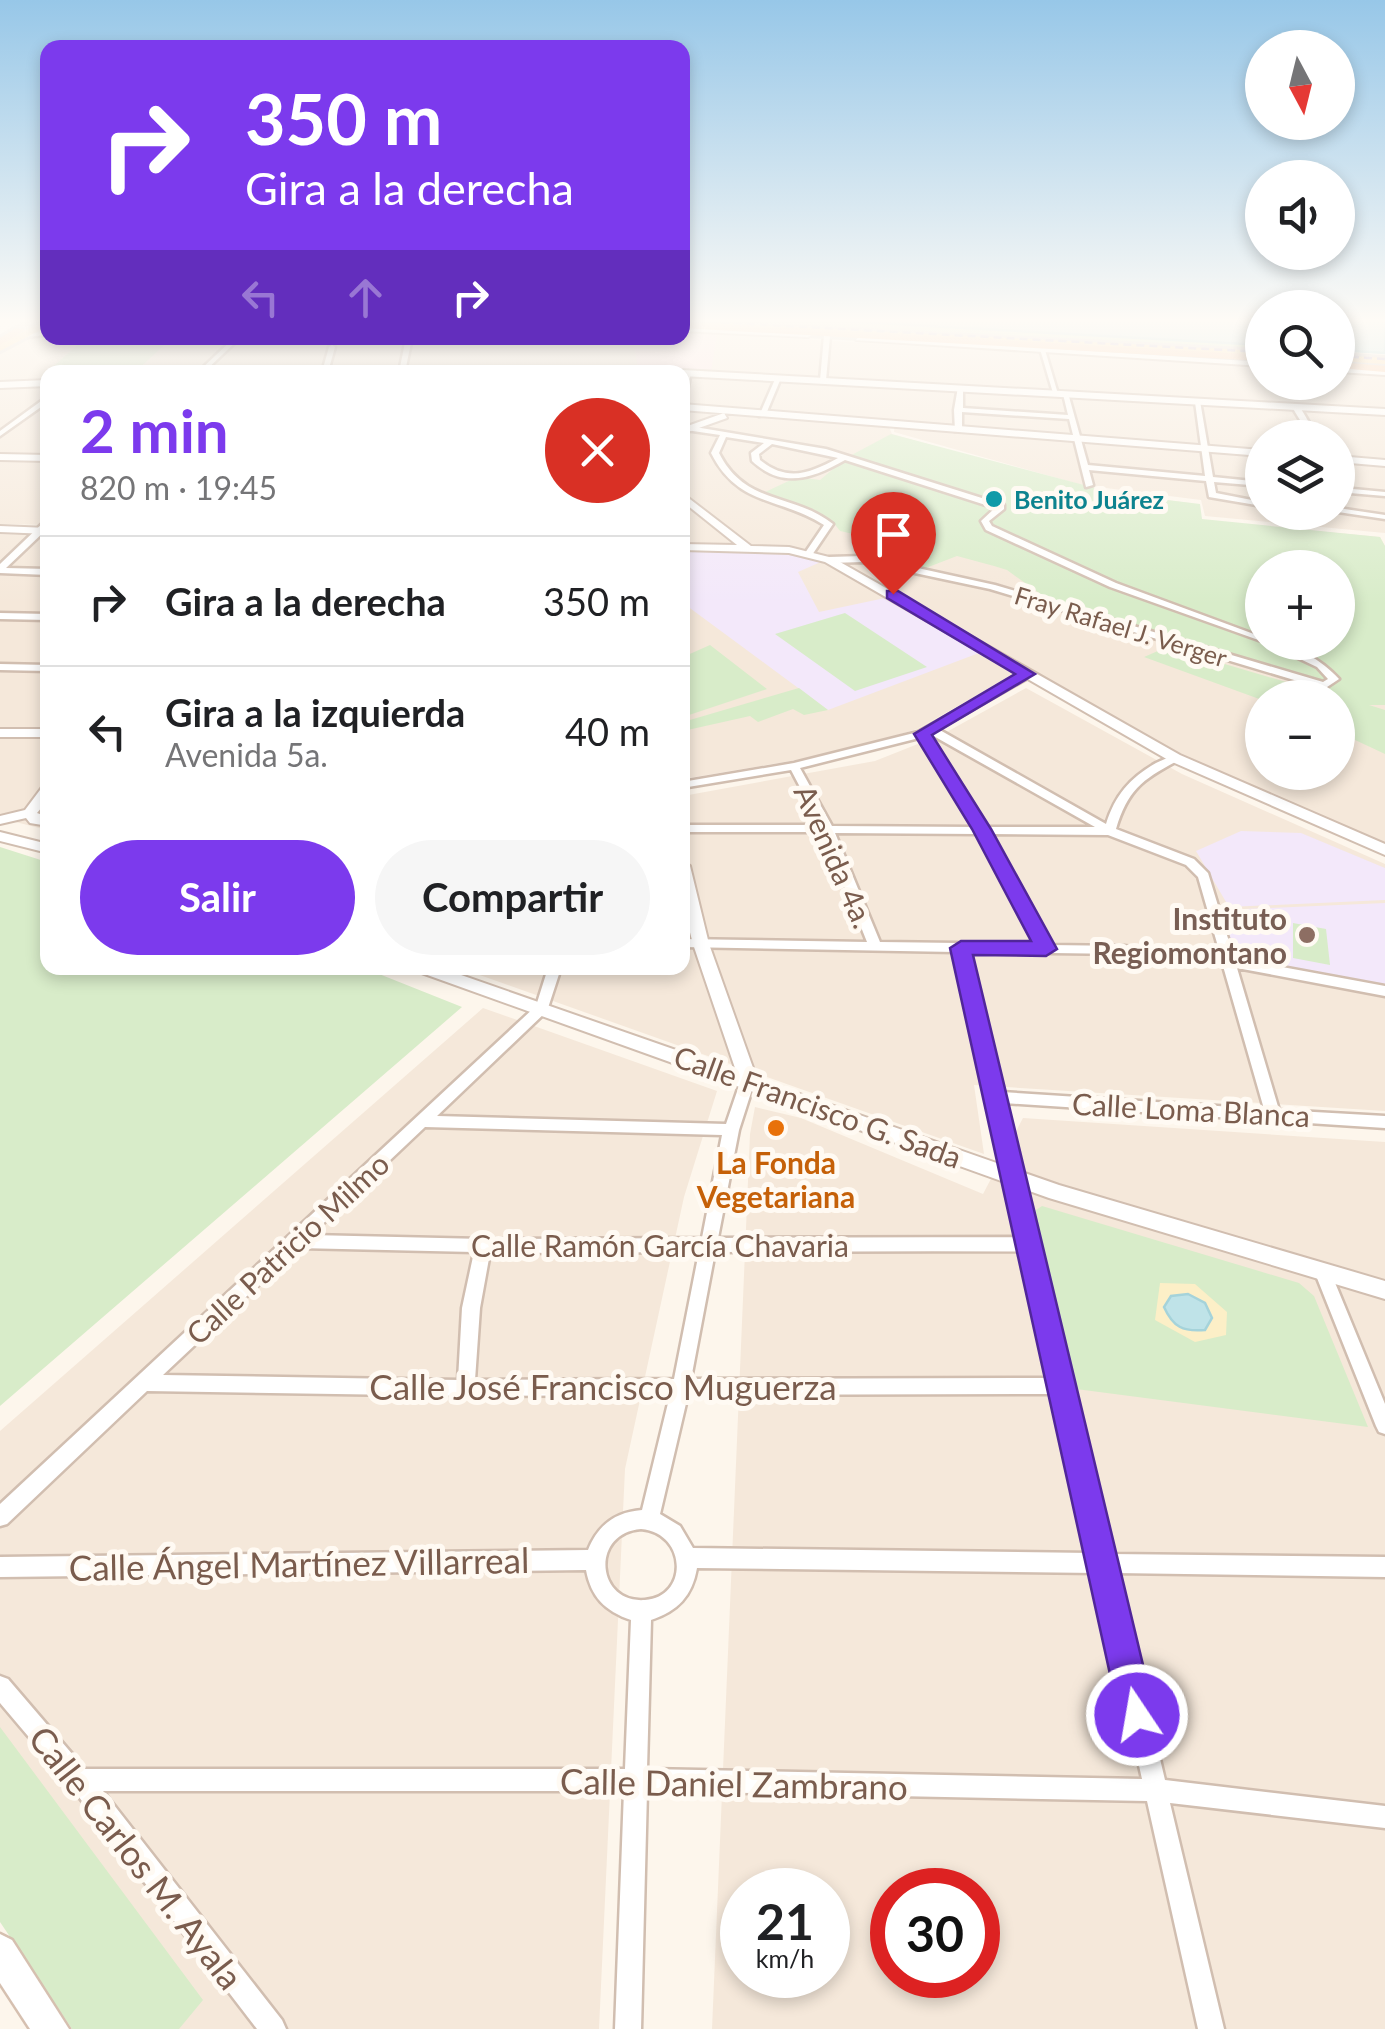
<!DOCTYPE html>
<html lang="es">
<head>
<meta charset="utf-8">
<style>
	:root { --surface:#fff; --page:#f6f6f6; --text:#202124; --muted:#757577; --line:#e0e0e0; --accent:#7c3aed }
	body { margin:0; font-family:Lato,sans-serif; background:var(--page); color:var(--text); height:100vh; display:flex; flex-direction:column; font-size:38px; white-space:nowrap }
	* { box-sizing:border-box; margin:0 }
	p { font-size:32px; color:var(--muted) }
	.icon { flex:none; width:55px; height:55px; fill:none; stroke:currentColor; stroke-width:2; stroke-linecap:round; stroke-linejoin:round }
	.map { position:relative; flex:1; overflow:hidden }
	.side { position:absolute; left:40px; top:365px; width:650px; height:610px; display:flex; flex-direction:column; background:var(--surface); border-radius:20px; box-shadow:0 5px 15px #0003 }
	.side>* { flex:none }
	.banner { position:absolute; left:40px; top:40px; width:650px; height:305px; border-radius:20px; box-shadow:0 5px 15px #0003; background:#7c3aed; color:#fff; overflow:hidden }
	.needle { width:65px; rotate:173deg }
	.buttons { position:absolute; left:1245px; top:30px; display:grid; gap:20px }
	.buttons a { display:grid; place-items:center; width:110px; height:110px; border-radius:50%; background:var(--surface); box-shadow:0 5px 15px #0003; font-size:50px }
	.speed { position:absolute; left:720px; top:1868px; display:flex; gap:20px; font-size:50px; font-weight:700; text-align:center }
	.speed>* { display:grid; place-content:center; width:130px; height:130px; border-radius:50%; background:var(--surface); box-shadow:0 5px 15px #0003; line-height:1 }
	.speed small { font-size:25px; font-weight:400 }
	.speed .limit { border:15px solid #d22; background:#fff; color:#111 }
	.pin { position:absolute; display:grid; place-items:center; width:85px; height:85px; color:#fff; margin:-102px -42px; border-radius:50% 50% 50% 0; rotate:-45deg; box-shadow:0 0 10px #0007 }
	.pin .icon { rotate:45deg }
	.me { position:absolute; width:110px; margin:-55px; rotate:348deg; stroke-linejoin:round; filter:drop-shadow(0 0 8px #0008) }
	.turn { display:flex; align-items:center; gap:35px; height:210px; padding:0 40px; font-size:45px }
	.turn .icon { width:130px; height:130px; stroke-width:2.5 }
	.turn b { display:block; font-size:70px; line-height:85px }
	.lanes { display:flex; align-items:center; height:95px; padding:0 40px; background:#0003; justify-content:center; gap:50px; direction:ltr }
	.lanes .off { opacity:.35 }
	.round { display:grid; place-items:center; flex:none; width:105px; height:105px; border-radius:52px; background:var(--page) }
	.headline { display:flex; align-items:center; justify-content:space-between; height:170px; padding:0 40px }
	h1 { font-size:60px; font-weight:700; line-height:75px; color:var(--accent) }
	.button { display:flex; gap:20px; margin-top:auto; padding:20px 40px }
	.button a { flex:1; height:115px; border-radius:60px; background:var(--accent); color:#fff; font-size:40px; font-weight:700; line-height:115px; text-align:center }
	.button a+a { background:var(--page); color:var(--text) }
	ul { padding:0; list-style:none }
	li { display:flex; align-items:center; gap:30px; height:130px; padding:0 40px; border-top:2px solid var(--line) }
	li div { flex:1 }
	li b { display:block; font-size:38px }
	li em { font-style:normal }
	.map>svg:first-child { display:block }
	.residential { fill:#f5e8da; fill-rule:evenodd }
	.education { fill:#f3e8fa }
	.medical { fill:#fbdfe3 }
	.green { fill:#d8ecc9; fill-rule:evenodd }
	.sand { fill:#fcefc7 }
	.water { fill:#bfe3e8; stroke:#a5d3da; stroke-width:2.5 }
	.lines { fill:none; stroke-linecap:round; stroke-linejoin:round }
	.trunk-tunnel { stroke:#dcd0c4; stroke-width:11; stroke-dasharray:11 5; stroke-linecap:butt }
	.minor-casing { stroke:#d1beb0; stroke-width:5 }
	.tertiary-casing { stroke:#d1beb0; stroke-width:4 }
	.secondary-casing { stroke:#d6c0b0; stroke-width:5 }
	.primary-casing { stroke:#dad1cd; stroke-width:6 }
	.trunk-casing { stroke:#dad1cd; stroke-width:6 }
	.minor { fill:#fff; fill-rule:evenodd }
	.tertiary { fill:#fff; fill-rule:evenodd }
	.secondary { fill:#fff; fill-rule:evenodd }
	.primary { fill:#fbd9a5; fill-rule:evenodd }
	.trunk { fill:#f9c8a4; fill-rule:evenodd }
	.rail { stroke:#b9a8c9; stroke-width:2.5; stroke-dasharray:8 5; stroke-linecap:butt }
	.route { fill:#7c3aed; stroke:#51269a; stroke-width:2.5 }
	.culture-dot { fill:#0f9aa8; stroke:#fffaf3; stroke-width:4 }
	.education-dot { fill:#8d6e63; stroke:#fffaf3; stroke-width:4 }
	.food-dot { fill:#e8710a; stroke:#fffaf3; stroke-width:4 }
	.labels { text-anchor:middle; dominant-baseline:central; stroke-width:10; stroke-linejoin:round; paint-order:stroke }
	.far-culture-label { font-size:25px; font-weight:bold; fill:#0d838f; stroke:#fffaf3; text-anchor:start }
	.far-street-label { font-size:25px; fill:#7a5c4d; stroke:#fffaf3 }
	.street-label { font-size:30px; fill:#7a5c4d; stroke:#fffaf3 }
	.education-label { font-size:30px; font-weight:bold; fill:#785e54; stroke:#fffaf3; text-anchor:end }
	.food-label { font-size:30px; font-weight:bold; fill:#c56008; stroke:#fffaf3 }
	.near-street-label { font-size:35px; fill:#7a5c4d; stroke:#fffaf3 }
</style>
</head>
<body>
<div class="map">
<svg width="1385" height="2029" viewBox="0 0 1385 2029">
	<rect width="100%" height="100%" fill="#fdf6ec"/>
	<path class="residential" d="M47,325L48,338H405L399,372H48L47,525L0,524V353Z
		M683,332L1262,367V382H1338V372L1385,375V533L1205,516L1201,500L1082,485L894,432L895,422L683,405L682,372H406L411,338H682ZM1262,438H1338V512H1262Z
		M683,412L889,427L892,434L1099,492L1190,503L1191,519L1380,537L1385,546V843L1177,755L1026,668L917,729L838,753L683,779ZM1262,568H1338V642H1262ZM1262,698H1338V772H1262Z
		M0,534L47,535V830L0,818Z
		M1026,688L1182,774L1385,864V1111L974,1085L984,1154L460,968H682L683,796L875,761L943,734Z
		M483,1008L717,1091L684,1197L625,1469L599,2029H96L0,1890V1431Z
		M755,1107L801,1118L983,1194L1023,1118L1385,1142V2029H712L750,1134ZM742,1890H828V1975H742ZM892,1890H978V1975H892Z"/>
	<path class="education" d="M683,549L761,550L823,561L798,572L819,612L885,598L979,653L828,710L683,603Z
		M1241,831L1301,833L1385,868V900L1229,907L1196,851Z
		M1385,903V984L1236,959L1222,910Z"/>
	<path class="medical" d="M683,332L717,334L711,372L638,369L633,338H682Z"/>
	<path class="green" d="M714,321H1262V350Z
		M85,338H172L135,372H48L45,378V374Z
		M891,434L1118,494L1200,504L1202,519L1380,537L1385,546V705H1369L1385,710V754L1338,732V698L1262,700L1144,657L1167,647L1330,695L1322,691L1329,687L1053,603L1007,570L994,566L957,556L918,571L873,560L884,551L862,536L840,531L833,522L759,495L797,477L820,480L846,458ZM1262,568H1338V642H1262Z
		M845,613L927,667L855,691L775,634Z
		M710,645L767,689L683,717V657Z
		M799,688L828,710L804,715L793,709L758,722L750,716L683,731V722Z
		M0,847L47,862L48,968H364L462,1007L0,1406Z
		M1293,923L1326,929L1330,965L1293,958Z
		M1042,1206L1299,1283L1314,1296L1368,1427L1076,1389L1033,1212Z
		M0,1727L203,2000L179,2029H72L0,1922Z"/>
	<path class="sand" d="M1160,1283L1195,1284L1227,1312L1226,1335L1195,1342L1155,1320Z"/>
	<path class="water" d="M842,321H1262V345Z
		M1338,321H1385V353L1338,350Z
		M1188,1294L1205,1303L1212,1318L1205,1330C1183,1332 1173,1327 1164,1307L1171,1296Z"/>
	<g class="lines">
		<path class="trunk-tunnel" d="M20,330L32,321"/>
		<g class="minor-casing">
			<path id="minor" d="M48,331V335L23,337L20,335Z
				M827,334L830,336L826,380L823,382L820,380L824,336Z
				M234,338H240L204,372H198Z
				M406,338H412L405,372H399Z
				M332,345L335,347L328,372H322L329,347Z
				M1040,349L1045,350L1058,394L1053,393Z
				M688,371L691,373L685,400L682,402L685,373Z
				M776,377L781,378L766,414L759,416Z
				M958,387L963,388V408L1068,415L1063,394L1068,393L1088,465L1205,476L1195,402L1200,401L1213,477L1262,482V486L1214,482L1216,493L1262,502V506L1209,497L1206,481L1089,470L1093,485L1086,487L1069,419L962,412V429L955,431L954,410Z
				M48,396V402L0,436V431Z
				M1296,405L1300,407L1318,438H1311L1292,407Z
				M689,426L826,449L1004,505V509L989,521L992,526L1116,583L1262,637L1264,642L1110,587L986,530L981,521L995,508L845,460C812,479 782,489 752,461L751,453L764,443L726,437L719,453C746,506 792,492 833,524L812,555H806L805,553L824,525C780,497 738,507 711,453L720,435L686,430L685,428ZM772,444L838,458C809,474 787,482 760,460L759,454Z
				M1338,470H1341L1353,489L1385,492V496L1338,492V488H1344L1338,477Z
				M1338,508L1385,515V519L1338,512Z
				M45,521H48V528L6,568L48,569V575L0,573V564Z
				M863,556L995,585L1323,682L1328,679L1317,667L1264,642C1291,642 1321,659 1339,679L1324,689L990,589L863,562L829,563L825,560L829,557Z
				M0,613L48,614V620L0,619Z
				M0,664L48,665V671L0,670Z
				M1027,671L1031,672V676L938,729L1106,824C1115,795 1130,778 1156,763C1165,759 1170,756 1179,756V760C1143,779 1128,789 1116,829L1194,859L1208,873L1234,958L1385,986V996L1237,968L1279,1110L1385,1116V1128L1004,1103L1111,1554L1385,1557V1577L1116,1573L1165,1780L1385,1806V1828L1170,1803L1224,2029H1198L1147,1801L647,1791L641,2029H615L624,1791H103L282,2020L286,2029H257L72,1788L0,1703V1676L8,1679L85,1769H625L631,1620C605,1611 591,1597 586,1570L0,1577V1557L588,1550C598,1525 615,1512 642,1510L670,1395L466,1396L147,1391L7,1524L0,1526V1504L536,1006L548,968H561L547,1011L437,1116L726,1124L741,1080L743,1076H753L755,1080L739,1130L718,1238L1020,1237L955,952L682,947V939L867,942L823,832H682V825H820L791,770L682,788V782L794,763L918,732ZM930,734L1095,827H985L928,735ZM919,738L974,827L832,826L800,768ZM835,833L978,834L1037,944L880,942ZM989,834L1108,835L1186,865L1198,877L1221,957L1124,946L1050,945ZM968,952L1124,954L1223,966L1264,1109L1002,1092ZM425,1127L722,1135L702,1238L483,1239L311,1235ZM298,1248L474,1252L462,1308L458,1380L163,1375ZM1023,1251L1052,1378L691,1379L715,1252ZM699,1252L674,1379L475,1380L480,1308L490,1253ZM1055,1394L1091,1553L693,1548L680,1526L660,1514L688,1395ZM641,1529C687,1533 689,1597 645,1600C596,1604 590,1533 641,1529ZM697,1568L1096,1573L1142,1779L647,1769L651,1620C678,1611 692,1596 697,1568Z
				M1323,1266L1329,1268L1331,1273L1385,1404V1434L1379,1432L1376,1426L1315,1273L1317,1268Z"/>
		</g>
		<g class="tertiary-casing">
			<path id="tertiary" d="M682,327L808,333L812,335L808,337L682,331Z
				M859,336L1262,362V366L856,340Z
				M1338,366L1385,369V375L1338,372Z
				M449,369H665L669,372H445Z
				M682,370L1385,409V415L682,376V372H678Z
				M48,380V386L0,388V382Z
				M682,404L1262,450V456L682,410Z
				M724,413L727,418L682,434V428Z
				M0,454L48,455V461L0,460Z
				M1338,456L1385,460V466L1338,462Z
				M682,493L751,546L789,547L833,558L1180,755L1385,844V855L1170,761L825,562L789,553L682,550V544L737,545L682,501Z
				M0,526L48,528V534L0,532Z
				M0,729H48V737H0Z
				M48,785V800L37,813L48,817V826L30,823L26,818L0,824V816L25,810L43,786Z
				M0,832L48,844V853L0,841Z
				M682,861L690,866L709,944L757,1079L1059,1185L1385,1281V1299L1049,1198L419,972L417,968H441L736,1071L693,944L682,901Z"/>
		</g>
		<g class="secondary-casing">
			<path id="secondary" d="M0,1934L12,1940L69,2029H30L0,1983Z"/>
		</g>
		<g class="primary-casing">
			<path id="primary" d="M43,321H48V326L0,351V344Z
				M682,321L1262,351V357L682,324Z
				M1338,355L1385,358V364L1338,361Z"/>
		</g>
		<g class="trunk-casing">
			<path id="trunk" d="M682,322L1262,355V361L682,328Z
				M16,328L25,330L0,345V338Z
				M1338,362L1385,366V372L1338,368Z"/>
		</g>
		<use href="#minor" class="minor"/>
		<use href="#tertiary" class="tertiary"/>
		<use href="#secondary" class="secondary"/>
		<use href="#primary" class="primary"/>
		<use href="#trunk" class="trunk"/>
		<path class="rail" d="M695,321L1262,352
			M1338,356L1385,359"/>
	</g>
	<linearGradient id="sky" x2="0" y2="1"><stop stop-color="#97c7e8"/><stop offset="0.53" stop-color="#fefbf6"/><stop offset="1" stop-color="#fefbf6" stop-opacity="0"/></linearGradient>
	<rect width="1385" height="605" fill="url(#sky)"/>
	<path class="route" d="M887,591H898L1035,674L932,735L991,829L1057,949L1046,956L973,955L1155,1715L1150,1727L1137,1733L1125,1727L1119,1715L950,948L961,941H1031L972,829L914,734L1015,674L887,598Z"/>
	<circle class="culture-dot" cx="994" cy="499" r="10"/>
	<circle class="education-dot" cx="1307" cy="935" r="10"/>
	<circle class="food-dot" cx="776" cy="1128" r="10"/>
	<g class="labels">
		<g class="far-culture-label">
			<text x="1014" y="499">Benito Juárez</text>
		</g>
		<g class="far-street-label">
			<text transform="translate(1121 626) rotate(17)">Fray Rafael J. Verger</text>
		</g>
		<g class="street-label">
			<text transform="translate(835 856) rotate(66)">Avenida 4a.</text>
			<text transform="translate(818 1106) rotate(20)">Calle Francisco G. Sada</text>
			<text transform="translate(1191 1109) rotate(3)">Calle Loma Blanca</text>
			<text x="660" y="1245">Calle Ramón García Chavaria</text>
			<text transform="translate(287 1248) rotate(-43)">Calle Patricio Milmo</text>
		</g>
		<g class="education-label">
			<text x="1287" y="918">Instituto<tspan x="1287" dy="34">Regiomontano</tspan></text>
		</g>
		<g class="food-label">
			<text x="776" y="1162">La Fonda<tspan x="776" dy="34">Vegetariana</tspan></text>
		</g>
		<g class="near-street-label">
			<text x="603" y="1386">Calle José Francisco Muguerza</text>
			<text transform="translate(299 1563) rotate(-1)">Calle Ángel Martínez Villarreal</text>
			<text transform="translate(734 1783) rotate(1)">Calle Daniel Zambrano</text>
			<text transform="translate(137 1857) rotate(52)">Calle Carlos M. Ayala</text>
		</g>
	</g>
</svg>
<div class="buttons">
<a><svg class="needle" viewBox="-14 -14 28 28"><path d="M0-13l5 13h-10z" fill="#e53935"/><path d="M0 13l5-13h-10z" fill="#757577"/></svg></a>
<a><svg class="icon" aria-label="sound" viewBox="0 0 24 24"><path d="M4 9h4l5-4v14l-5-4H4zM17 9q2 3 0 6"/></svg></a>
<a><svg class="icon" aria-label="search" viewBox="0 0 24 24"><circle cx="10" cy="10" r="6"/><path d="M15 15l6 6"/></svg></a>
<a><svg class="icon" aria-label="layers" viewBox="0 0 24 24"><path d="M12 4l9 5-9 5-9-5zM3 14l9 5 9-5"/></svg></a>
<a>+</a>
<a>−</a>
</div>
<div class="speed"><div>21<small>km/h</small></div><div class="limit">30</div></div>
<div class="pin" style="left:893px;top:594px;background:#d93025"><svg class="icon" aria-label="arrive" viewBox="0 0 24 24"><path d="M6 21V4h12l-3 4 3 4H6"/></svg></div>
<svg class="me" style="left:1137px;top:1715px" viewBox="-20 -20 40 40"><circle r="17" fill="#7c3aed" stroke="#fff" stroke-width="3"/><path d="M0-11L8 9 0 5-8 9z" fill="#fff"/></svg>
<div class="banner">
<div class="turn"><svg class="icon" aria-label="right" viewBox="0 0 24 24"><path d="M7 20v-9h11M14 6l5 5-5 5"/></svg><div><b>350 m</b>Gira a la derecha</div></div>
<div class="lanes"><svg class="icon off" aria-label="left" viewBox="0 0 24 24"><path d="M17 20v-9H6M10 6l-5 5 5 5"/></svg><svg class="icon off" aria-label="ahead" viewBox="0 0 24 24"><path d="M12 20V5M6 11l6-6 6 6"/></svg><svg class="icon" aria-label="right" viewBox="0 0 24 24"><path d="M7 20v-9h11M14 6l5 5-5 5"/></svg></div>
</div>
<section class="side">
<div class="headline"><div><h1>2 min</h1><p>820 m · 19:45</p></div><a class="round" style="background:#d93025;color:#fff"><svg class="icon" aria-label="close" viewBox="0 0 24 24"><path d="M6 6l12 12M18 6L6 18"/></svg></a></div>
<ul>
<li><svg class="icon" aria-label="right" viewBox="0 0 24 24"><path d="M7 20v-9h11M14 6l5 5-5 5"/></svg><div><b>Gira a la derecha</b></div><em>350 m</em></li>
<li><svg class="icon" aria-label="left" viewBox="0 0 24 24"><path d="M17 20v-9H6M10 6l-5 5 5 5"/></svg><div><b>Gira a la izquierda</b><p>Avenida 5a.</p></div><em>40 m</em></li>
</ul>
<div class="button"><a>Salir</a><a>Compartir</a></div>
</section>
</div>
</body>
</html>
